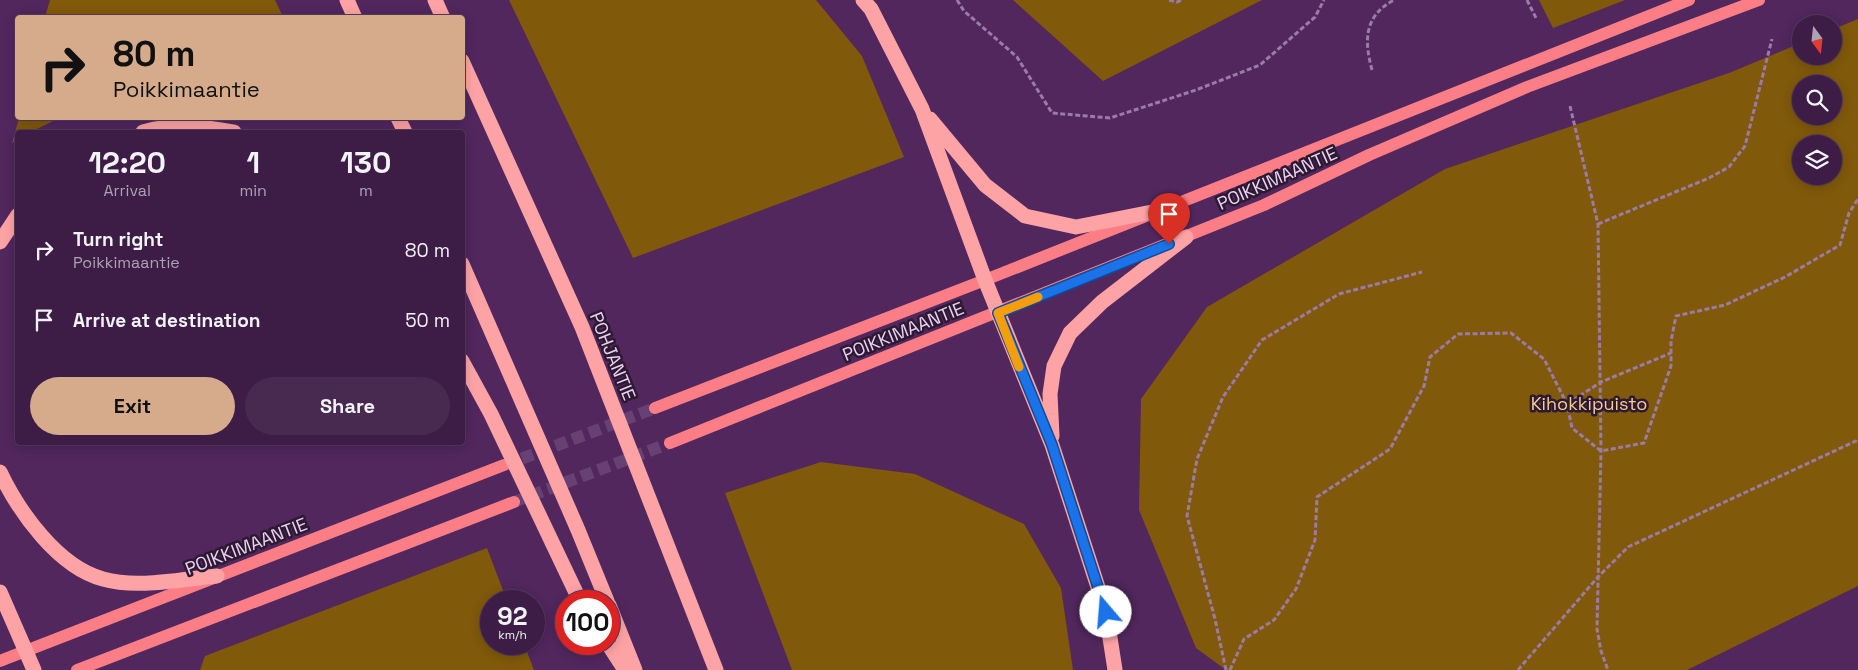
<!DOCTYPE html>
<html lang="en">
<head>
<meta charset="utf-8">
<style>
	:root { --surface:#3d1d46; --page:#482a51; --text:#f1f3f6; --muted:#ada2b3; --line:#563b5f; --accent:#d6ab8b }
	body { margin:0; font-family:"Space Grotesk",sans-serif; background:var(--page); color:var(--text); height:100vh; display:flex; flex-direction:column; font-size:19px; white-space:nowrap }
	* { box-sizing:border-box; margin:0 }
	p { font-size:16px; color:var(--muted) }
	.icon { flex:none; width:28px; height:28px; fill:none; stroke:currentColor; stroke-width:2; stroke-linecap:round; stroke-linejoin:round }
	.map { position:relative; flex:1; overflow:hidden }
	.details { position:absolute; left:15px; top:130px; width:450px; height:315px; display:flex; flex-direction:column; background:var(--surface); border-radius:5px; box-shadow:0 2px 12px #0003,0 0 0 1px var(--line) }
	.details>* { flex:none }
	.hud { position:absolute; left:15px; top:15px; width:450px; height:105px; border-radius:5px; box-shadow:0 2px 12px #0003,0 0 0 1px var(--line); background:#d6ab8b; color:#111; overflow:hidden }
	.needle { width:32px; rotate:165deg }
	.fabs { position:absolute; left:1792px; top:15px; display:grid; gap:10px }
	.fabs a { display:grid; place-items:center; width:50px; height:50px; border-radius:50%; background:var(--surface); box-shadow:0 2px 12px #0003,0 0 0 1px var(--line); font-size:25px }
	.speed { position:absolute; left:480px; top:590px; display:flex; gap:10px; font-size:25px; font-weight:700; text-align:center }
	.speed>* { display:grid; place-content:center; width:65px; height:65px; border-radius:50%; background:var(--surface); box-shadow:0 2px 12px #0003,0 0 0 1px var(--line); line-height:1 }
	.speed small { font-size:12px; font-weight:400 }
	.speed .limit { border:8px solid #d22; background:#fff; color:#111 }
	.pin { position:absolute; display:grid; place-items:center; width:42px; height:42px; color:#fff; margin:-51px -21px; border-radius:50% 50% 50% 0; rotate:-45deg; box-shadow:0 0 5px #0007 }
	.pin .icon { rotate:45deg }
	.me { position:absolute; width:55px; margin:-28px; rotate:342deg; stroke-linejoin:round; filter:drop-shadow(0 0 4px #0008) }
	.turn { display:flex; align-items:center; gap:18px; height:105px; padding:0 15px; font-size:22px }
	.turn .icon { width:65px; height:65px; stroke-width:2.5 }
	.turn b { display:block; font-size:35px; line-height:42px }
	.eta { display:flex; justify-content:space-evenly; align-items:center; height:85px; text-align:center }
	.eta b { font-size:30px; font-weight:700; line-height:35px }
	.action { display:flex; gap:10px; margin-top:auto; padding:10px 15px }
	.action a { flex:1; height:58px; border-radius:30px; background:var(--accent); color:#111; font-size:20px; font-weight:700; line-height:58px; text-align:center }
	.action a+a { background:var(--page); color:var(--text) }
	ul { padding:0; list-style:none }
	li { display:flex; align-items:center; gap:15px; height:70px; padding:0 15px }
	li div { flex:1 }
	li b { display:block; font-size:19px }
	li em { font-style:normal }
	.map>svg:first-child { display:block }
	.green { fill:#80590a; fill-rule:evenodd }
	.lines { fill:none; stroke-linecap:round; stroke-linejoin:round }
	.primary-tunnel { stroke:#684174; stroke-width:12; stroke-dasharray:12 6; stroke-linecap:butt }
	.path { stroke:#9c7ba6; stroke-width:3; stroke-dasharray:5 2.5; stroke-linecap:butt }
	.primary { stroke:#fb7e86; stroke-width:12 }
	.motorway { stroke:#fda3a5; stroke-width:15 }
	.route-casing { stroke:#114b97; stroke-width:12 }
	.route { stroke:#1a73e8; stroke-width:9 }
	.slow { stroke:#f59e0b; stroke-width:9 }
	.labels { text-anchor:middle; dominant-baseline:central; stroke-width:5; stroke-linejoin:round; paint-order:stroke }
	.street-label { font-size:18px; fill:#ead2f2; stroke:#2d1a32 }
	.park-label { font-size:18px; fill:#f5ce91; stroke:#2d1a32 }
</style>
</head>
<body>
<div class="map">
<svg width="1858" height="670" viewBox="0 0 1858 670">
	<rect width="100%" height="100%" fill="#51275e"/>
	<path class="green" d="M50,0H275L283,17H45Z
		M509,0H816L862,56L904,157L633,258Z
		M1013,0H1262L1103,81Z
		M1539,0H1625L1553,28Z
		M1858,19V586L1687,670H1226L1196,648L1139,510L1141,399L1207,307L1445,169L1729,73L1801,43V56H1834V29ZM1801,84H1834V116H1801ZM1801,144H1834V176H1801Z
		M19,118H59L31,132H18L17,140L12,143Z
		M821,462L915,474L1024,524L1061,588L1073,670H792L725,493Z
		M487,548L507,601H491V644H524L534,670H200L205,656Z"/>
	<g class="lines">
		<path class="primary-tunnel" d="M505,465L655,408
			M514,502L670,443"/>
		<path class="path" d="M957,0L964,11L1017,57L1052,113L1110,118L1196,90L1260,65L1315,17L1324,0
			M1169,0L1177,2L1182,0
			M1527,0L1536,18
			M1372,70C1364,40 1364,16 1394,0
			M1570,106L1598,224L1601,451L1597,629L1601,651L1608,670
			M1598,224L1709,178L1729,167L1745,146L1772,39
			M1567,404L1601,382L1671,353
			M1226,670L1215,619L1187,516L1197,459L1223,397L1262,340L1339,294L1422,272
			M1230,670L1244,639L1274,620L1296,589L1315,540L1317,497L1390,449L1424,386L1430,357L1458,334L1511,333L1544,359L1567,404L1572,428L1601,451L1644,443L1671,366V341L1676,316L1725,305L1785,277L1840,245L1849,213L1858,199
			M1518,670L1597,578L1628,547L1858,440"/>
		<path class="primary" d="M655,408L985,280L1689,0
			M670,443L1264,205L1369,155L1527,87L1759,0
			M0,661L504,465
			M77,670L514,502"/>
		<path class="motorway" d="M347,0L355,18
			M435,0L443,18
			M863,0L871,9L922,109L985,280L1052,445L1106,612L1115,670
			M462,61L582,327L716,670
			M398,118L405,132
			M930,119L985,185L1025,216L1076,227L1157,211
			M143,132C175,123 202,126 234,132
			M0,242L18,215
			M462,264L578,530L607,601
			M462,361L491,414L580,601
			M1052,436L1050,394L1054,366L1070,333L1102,302L1186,237
			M0,472C19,512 58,567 103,579C138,589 181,579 217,576
			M0,592L34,670
			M609,605L635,670
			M608,644L625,670"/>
	</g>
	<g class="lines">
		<g class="route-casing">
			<path id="route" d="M1106,612L1052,445L998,313L1169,244"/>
		</g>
		<use href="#route" class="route"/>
		<path class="slow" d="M1019,367L998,313L1038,297"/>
	</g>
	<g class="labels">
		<g class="street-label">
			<text transform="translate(1277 178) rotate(-24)">POIKKIMAANTIE</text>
			<text transform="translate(903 331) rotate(-22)">POIKKIMAANTIE</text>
			<text transform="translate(613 356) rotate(68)">POHJANTIE</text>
			<text transform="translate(246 546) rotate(-21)">POIKKIMAANTIE</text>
		</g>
		<g class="park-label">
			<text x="1589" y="403">Kihokkipuisto</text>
		</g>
	</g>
</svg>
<div class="fabs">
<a><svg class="needle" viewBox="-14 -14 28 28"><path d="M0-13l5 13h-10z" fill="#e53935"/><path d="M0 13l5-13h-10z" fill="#ada2b3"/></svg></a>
<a><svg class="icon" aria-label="search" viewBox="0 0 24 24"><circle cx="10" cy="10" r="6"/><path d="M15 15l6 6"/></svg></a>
<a><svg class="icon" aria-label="layers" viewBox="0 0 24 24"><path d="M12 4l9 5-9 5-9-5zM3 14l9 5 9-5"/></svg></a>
</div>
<div class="speed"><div>92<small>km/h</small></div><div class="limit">100</div></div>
<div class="pin" style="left:1169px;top:244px;background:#d93025"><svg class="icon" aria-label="arrive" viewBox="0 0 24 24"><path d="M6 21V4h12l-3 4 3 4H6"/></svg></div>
<svg class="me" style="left:1106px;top:612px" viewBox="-20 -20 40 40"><circle r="19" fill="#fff"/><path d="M0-13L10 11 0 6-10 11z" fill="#1a73e8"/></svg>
<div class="hud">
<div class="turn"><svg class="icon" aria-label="right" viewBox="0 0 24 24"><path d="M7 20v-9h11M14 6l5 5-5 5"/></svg><div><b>80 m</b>Poikkimaantie</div></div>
</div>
<section class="details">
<div class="eta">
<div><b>12:20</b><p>Arrival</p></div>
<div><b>1</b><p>min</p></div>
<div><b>130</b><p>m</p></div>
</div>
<ul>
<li><svg class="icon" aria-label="right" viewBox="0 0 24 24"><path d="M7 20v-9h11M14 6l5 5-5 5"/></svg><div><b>Turn right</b><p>Poikkimaantie</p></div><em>80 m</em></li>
<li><svg class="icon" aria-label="arrive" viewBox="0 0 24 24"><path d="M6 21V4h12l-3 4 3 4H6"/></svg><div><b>Arrive at destination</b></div><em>50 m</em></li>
</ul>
<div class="action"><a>Exit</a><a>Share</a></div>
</section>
</div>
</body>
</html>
